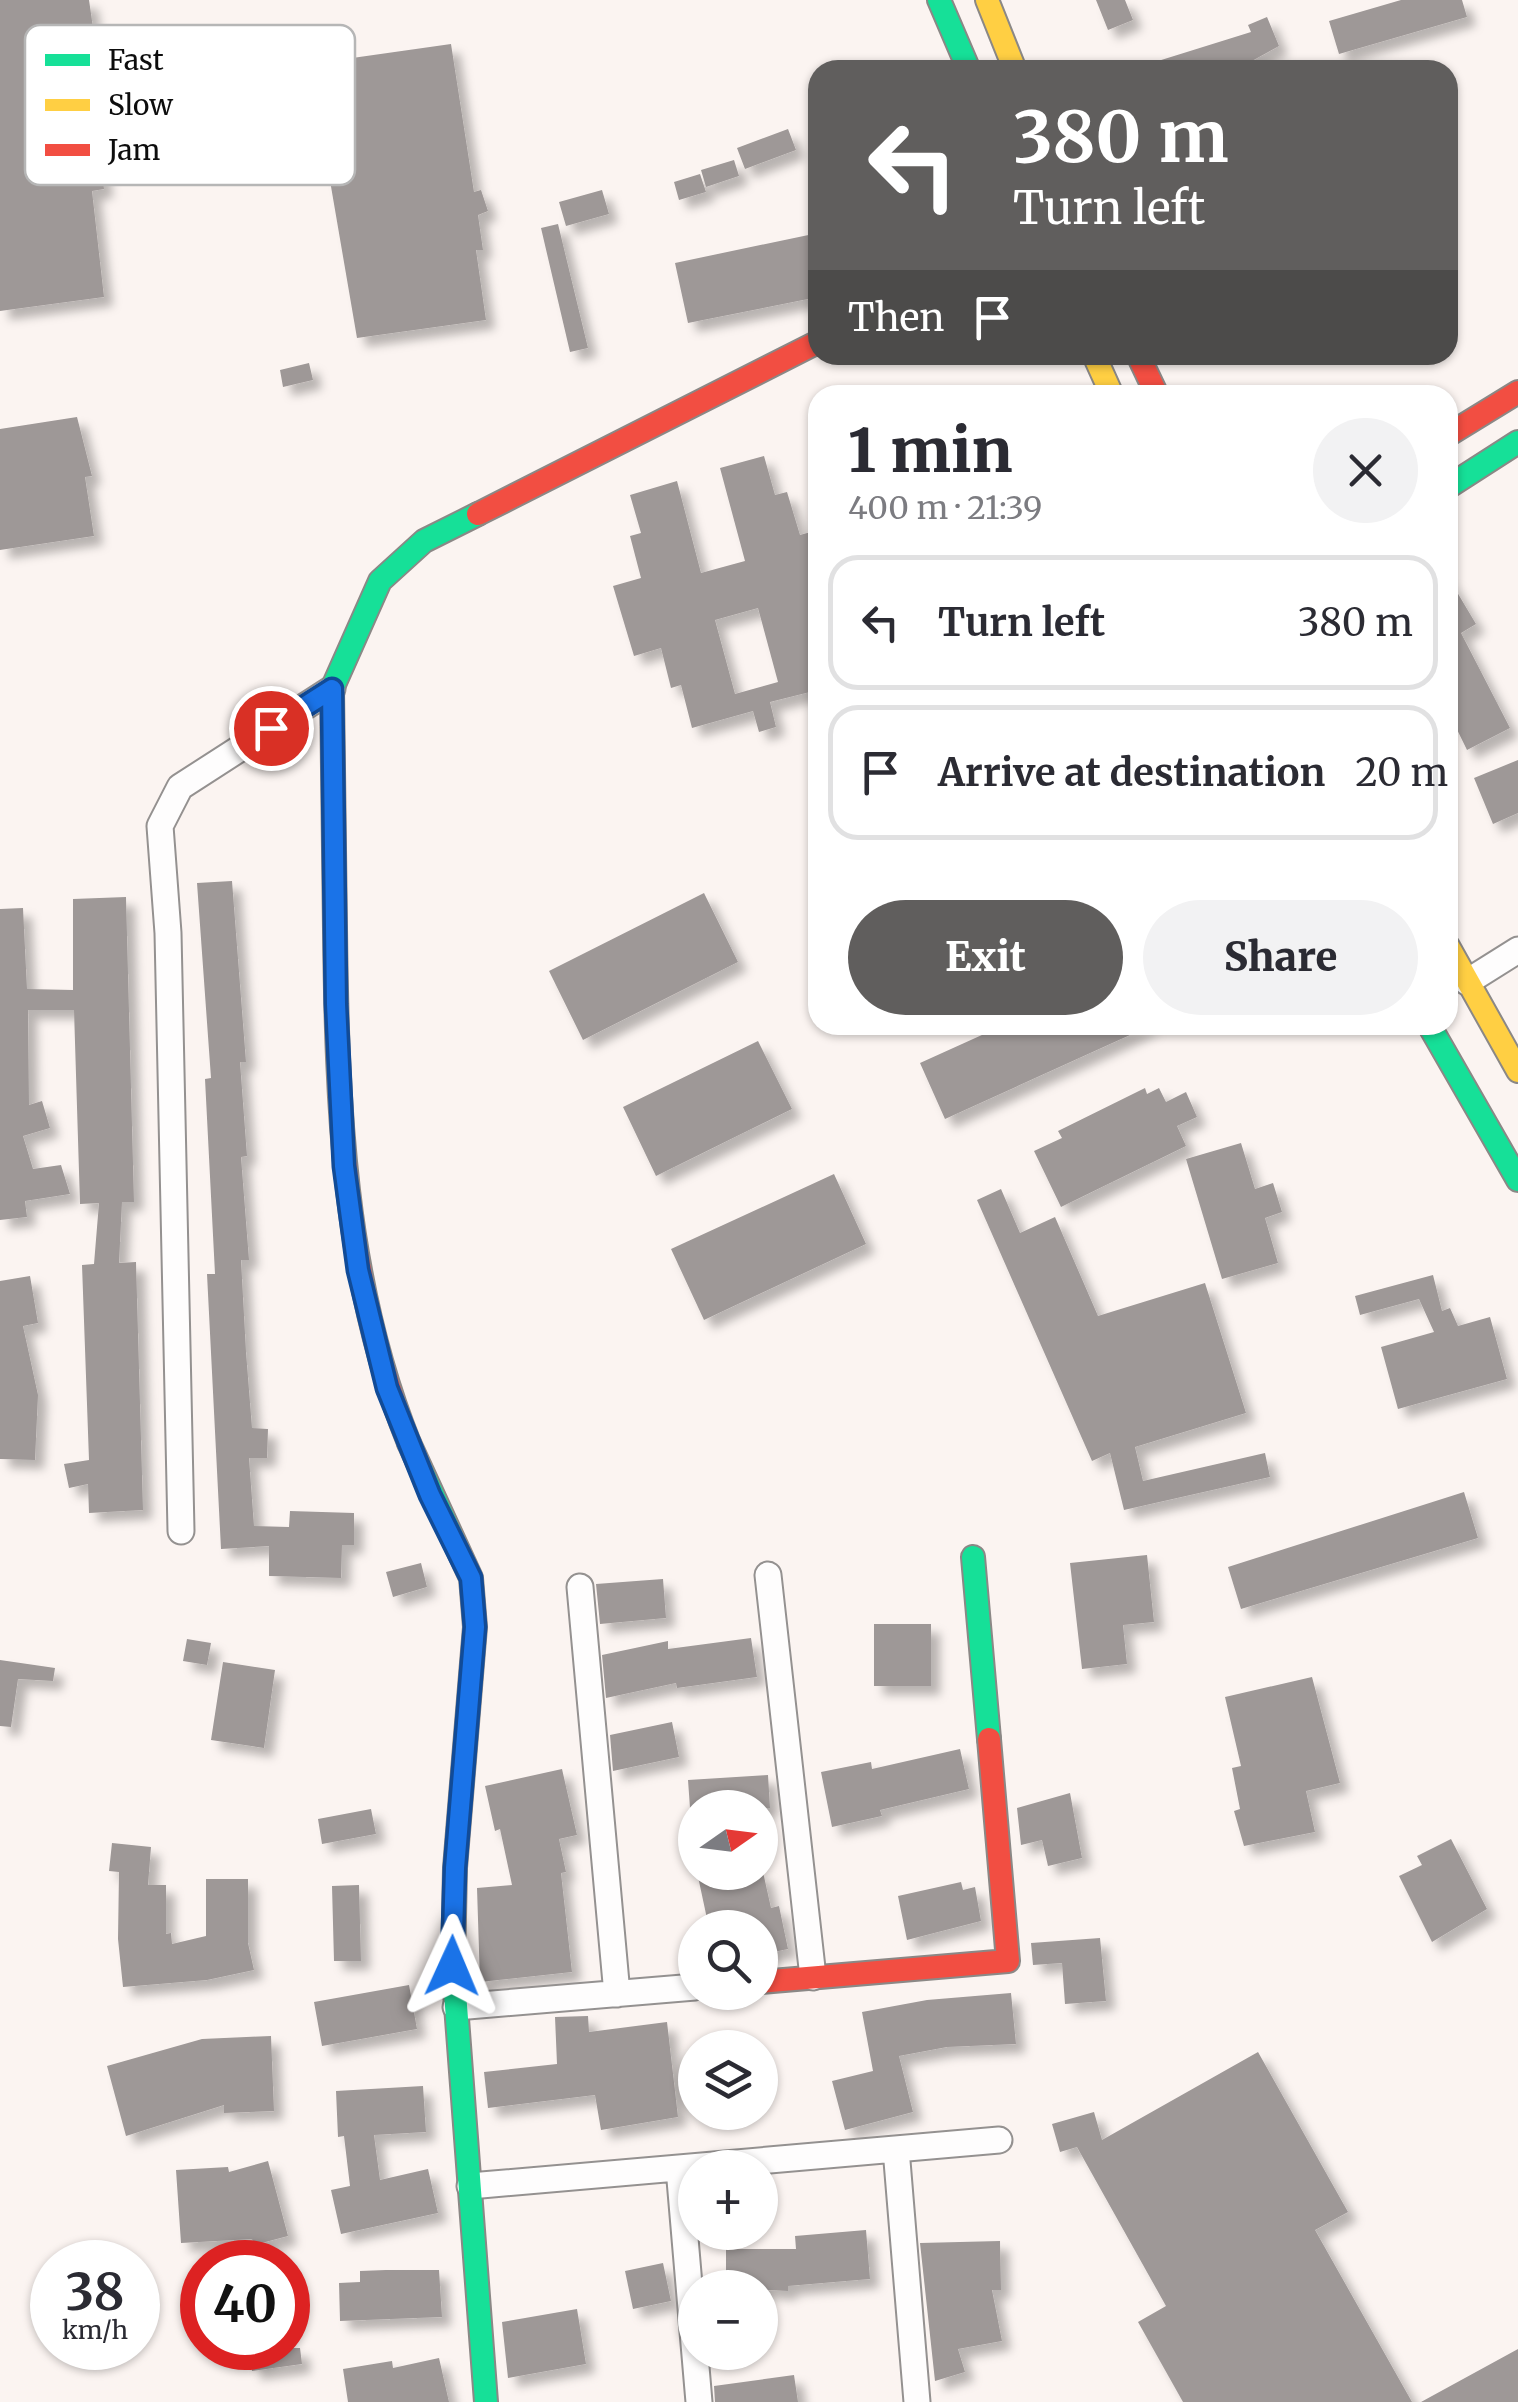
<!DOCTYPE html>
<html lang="en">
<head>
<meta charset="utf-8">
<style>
	:root { --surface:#fff; --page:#f2f2f3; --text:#2b2b33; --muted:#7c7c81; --line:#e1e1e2; --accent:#605e5d }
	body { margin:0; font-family:Merriweather,serif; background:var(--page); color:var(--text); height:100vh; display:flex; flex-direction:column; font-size:38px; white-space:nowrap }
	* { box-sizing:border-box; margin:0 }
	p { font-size:32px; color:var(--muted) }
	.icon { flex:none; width:55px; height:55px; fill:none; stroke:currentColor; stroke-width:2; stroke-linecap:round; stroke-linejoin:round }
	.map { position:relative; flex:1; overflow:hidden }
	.drawer { position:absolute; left:808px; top:385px; width:650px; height:650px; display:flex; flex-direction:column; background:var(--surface); border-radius:30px; box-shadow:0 2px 8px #0004 }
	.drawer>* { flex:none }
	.guide { position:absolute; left:808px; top:60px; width:650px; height:305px; border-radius:30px; box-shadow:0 2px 8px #0004; background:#605e5d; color:#fff; overflow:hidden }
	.needle { width:65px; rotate:76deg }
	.tools { position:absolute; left:678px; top:1790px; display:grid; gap:20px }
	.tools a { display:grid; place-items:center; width:100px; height:100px; border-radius:50%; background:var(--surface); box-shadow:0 2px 8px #0004; font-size:50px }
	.speed { position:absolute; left:30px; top:2240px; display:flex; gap:20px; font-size:50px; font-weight:700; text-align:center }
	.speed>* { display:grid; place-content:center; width:130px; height:130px; border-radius:50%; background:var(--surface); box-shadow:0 2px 8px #0004; line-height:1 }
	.speed small { font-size:25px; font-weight:400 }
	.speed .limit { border:15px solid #d22; background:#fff; color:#111 }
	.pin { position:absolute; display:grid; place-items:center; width:85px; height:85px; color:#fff; margin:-42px; border:5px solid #fff; border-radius:50%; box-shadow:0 2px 10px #0007 }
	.me { position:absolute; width:110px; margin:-55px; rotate:1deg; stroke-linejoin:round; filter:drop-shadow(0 0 8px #0008) }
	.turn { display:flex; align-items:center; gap:35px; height:210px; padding:0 40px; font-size:45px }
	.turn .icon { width:130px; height:130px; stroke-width:2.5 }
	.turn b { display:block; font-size:70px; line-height:85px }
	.then { display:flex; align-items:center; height:95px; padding:0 40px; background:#0003; gap:20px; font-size:38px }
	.round { display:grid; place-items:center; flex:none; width:105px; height:105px; border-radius:52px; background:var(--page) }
	.overview { display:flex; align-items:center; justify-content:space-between; height:170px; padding:0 40px }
	h1 { font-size:60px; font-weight:800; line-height:75px }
	.action { display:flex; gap:20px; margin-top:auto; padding:20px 40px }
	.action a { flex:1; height:115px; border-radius:60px; background:var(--accent); color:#fff; font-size:40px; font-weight:800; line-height:115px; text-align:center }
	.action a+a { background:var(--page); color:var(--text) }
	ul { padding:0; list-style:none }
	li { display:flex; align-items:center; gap:30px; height:135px; margin:0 20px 15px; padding:0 20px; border:5px solid var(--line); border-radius:30px }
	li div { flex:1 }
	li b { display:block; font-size:38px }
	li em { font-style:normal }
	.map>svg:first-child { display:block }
	.building { fill:#9e9897; fill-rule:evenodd; filter:url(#shadow) }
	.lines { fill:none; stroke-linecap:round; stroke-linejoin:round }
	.street-casing { stroke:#949190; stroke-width:29 }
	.fast-casing { stroke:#8b8886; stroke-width:26 }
	.slow-casing { stroke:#8b8886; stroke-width:26 }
	.jam-casing { stroke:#8b8886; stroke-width:26 }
	.street { stroke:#fefdfd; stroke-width:25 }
	.fast { stroke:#16e098; stroke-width:22 }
	.slow { stroke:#ffcf43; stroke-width:22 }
	.jam { stroke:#f24e42; stroke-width:22 }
	.route-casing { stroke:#114b97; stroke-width:25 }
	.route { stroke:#1a73e8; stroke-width:18 }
	.key { fill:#fff; stroke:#b6b6b6; stroke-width:2.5 }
	.key-label { font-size:28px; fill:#0d0d0d }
</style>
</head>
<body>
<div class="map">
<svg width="1518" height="2402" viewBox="0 0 1518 2402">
	<defs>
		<filter id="shadow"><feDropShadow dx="9" dy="9" stdDeviation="5" flood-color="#0004"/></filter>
	</defs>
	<rect width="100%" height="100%" fill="#fbf4f1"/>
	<path class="building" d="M0,0H89L100,76L91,78L104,189L92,191L104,297L0,311Z
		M1096,0H1125L1133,20L1108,30Z
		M1401,0H1462L1467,17L1339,54L1329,21Z
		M1267,17L1279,46L1250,62L1226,70H1143L1142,66L1251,32L1248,25Z
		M451,44L474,192L481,190L488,211L478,215L483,250H476L486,320L357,338L310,64Z
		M788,129L796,150L745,169L737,148Z
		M734,160L739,176L706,187L701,170Z
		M700,174L706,192L679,200L674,182Z
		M602,190L609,214L566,226L559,202Z
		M558,224L588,348L570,352L541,228Z
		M818,233V297L688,323L675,263Z
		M309,363L313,380L283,387L280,370Z
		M77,417L92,476L85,477L94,536L0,550V429Z
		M764,456L775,495L787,492L800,535L818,530V601L812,602L818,621V690L770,702L776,727L759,732L753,711L692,728L681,685L671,688L661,648L634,656L613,586L641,578L630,536L641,533L630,495L677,481L701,573L745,561L720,468ZM758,608L778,682L735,694L715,620Z
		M1448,577L1476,624L1461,633L1510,728L1467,750L1448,711Z
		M1518,760V813L1493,824L1474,778Z
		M232,881L246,1062H240L247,1156L241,1157L249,1260H241L246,1352L252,1428L268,1429L267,1458H249L254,1526L289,1527L290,1511L354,1513V1545H342L341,1578L269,1576V1546L221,1549L207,1274H215L205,1079L211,1078L197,883Z
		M704,893L738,962L583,1040L549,971Z
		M126,897L134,1202H122L119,1263L136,1262L143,1510L89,1513L88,1484L69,1488L64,1464L89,1460L82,1265L94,1264L99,1203L80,1204L74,1010H28L29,1105L42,1101L50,1128L23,1136L33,1169L61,1165L70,1194L25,1201L27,1217L0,1220V909L23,908L27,989L73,990V899Z
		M1004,1025H1152L945,1119L920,1063Z
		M758,1041L792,1109L656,1176L623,1107Z
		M1145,1088L1147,1094L1159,1088L1166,1102L1186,1092L1197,1117L1177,1126L1186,1146L1061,1207L1034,1151L1062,1138L1058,1131Z
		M1241,1143L1255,1189L1273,1183L1282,1212L1265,1218L1278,1263L1222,1279L1186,1159Z
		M834,1174L866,1244L704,1320L671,1249Z
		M1001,1189L1020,1233L1055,1217L1098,1316L1205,1283L1246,1413L1135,1447L1143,1481L1265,1453L1270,1477L1124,1510L1110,1453L1092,1461L977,1200Z
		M1433,1275L1442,1311L1450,1308L1458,1326L1490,1317L1507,1379L1398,1409L1381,1347L1434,1332L1419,1299L1360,1315L1355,1296Z
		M30,1276L38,1323L23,1326L38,1395L35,1460L0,1459V1281Z
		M1464,1492L1478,1538L1241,1609L1228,1567Z
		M1147,1555L1154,1622L1123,1625L1127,1664L1082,1669L1070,1563Z
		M421,1563L427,1587L393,1597L386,1572Z
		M663,1579L666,1618L600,1624L596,1584Z
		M874,1624H931V1686H874Z
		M751,1638L757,1677L677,1688L676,1683L606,1698L602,1655L668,1641V1649Z
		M187,1639L211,1643L207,1665L183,1661Z
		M0,1660L55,1668L53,1681L18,1679L11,1727L0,1726Z
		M223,1662L275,1670L264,1748L211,1740Z
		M1312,1677L1340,1783L1306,1791L1315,1832L1244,1846L1234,1811L1240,1809L1232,1768L1241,1766L1225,1697Z
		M672,1722L679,1757L613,1771L610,1735Z
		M960,1749L969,1789L880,1810L882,1816L832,1827L821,1772L871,1762L872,1769Z
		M562,1769L577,1835L559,1839L566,1872L561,1873L572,1972L480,1982L477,1888L512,1885L500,1829L495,1831L485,1786Z
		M768,1775L770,1808H690L688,1780Z
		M1070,1793L1082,1858L1048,1866L1042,1840L1021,1845L1017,1808Z
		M371,1809L376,1834L322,1844L318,1819Z
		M1451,1839L1487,1909L1432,1942L1399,1876L1422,1865L1417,1856Z
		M112,1843L151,1847L148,1885H166V1934L171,1933L172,1944L206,1936V1879H248V1943L254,1970L207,1980L123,1987L118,1939L119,1872L109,1871Z
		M697,1872H763L771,1908L779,1906L788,1949L760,1955V1928H709Z
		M961,1882L963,1890L975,1887L981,1921L907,1940L898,1896Z
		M359,1885L361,1961H334L332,1886Z
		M1100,1938L1106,2001L1065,2004L1062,1963L1033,1965L1031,1943Z
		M409,1985L417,2029L322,2046L314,2002Z
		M1011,1993L1016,2044L947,2047L899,2056L913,2112L845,2130L832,2081L873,2071L862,2012L927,2000Z
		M588,2016L589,2032L667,2022L678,2117L601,2130L595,2095L488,2108L484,2072L557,2064L555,2017Z
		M271,2036L274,2111L224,2113V2105L126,2136L107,2066L202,2039Z
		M1258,2052L1348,2212L1315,2230L1412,2402H1183L1138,2322L1166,2306L1077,2147L1060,2152L1052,2124L1094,2112L1102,2140Z
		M423,2086L426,2132L374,2135L380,2180L428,2169L438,2213L341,2234L331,2190L350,2186L344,2136L338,2137L336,2091Z
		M268,2161L288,2236L254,2245L252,2239L181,2243L176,2170L228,2167L229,2172Z
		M866,2230L870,2279L788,2286V2291L726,2288V2249H796L795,2236Z
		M1000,2241L1001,2290H992L1002,2341L958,2349L965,2372L935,2381L920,2243Z
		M663,2263L671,2301L633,2309L625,2271Z
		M386,2270H439L442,2317L340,2321L339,2283L360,2282V2271Z
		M577,2309L586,2364L508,2378L502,2322Z
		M248,2348H300L302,2364L252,2371Z
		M1518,2349V2402H1421Z
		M439,2358L449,2402H348L343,2369L392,2361L393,2368Z
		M794,2375L798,2402H715L714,2386Z"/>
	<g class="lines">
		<g class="street-casing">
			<path id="street" d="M1467,982L1518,950
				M181,1531L168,933L160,826L180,787L332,689
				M768,1575L813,1977
				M580,1587L617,1994
				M456,2007L695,1987
				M896,2149L917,2402
				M679,2168L699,2402
				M470,2186L999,2140"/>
		</g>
		<g class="fast-casing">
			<path id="fast" d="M939,0L969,70
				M1448,487L1518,442
				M335,929L332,689L380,581L424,541L478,514
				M1429,1025L1518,1180
				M409,1443L471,1578L475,1627L455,1868L453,1966L486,2402
				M973,1557L989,1739"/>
		</g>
		<g class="slow-casing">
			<path id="slow" d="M987,0L1015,70
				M1094,355L1112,395
				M1448,946L1518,1071"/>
		</g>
		<g class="jam-casing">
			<path id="jam" d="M1138,355L1157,395
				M1448,435L1518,392
				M478,514L818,342
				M335,929C337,1104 343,1279 409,1443
				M760,1982L1008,1961L989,1739"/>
		</g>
		<use href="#street" class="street"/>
		<use href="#fast" class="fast"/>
		<use href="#slow" class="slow"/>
		<use href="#jam" class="jam"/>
	</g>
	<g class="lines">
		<g class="route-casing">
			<path id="route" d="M271,728L332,689L336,1004L344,1166L358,1270L387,1388L430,1495L471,1578L475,1627L455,1868L452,1966"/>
		</g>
		<use href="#route" class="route"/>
	</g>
	<rect x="25" y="25" width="330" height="160" rx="15" class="key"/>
	<rect x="45" y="54" width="45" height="12" fill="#16e098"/>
	<rect x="45" y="99" width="45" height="12" fill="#ffcf43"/>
	<rect x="45" y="144" width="45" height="12" fill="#f24e42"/>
	<g class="key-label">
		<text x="108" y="70">Fast</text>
		<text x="108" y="115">Slow</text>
		<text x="108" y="160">Jam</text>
	</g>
</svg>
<div class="tools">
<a><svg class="needle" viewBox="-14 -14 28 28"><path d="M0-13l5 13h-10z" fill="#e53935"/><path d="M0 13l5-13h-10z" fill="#7c7c81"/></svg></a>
<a><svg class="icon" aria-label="search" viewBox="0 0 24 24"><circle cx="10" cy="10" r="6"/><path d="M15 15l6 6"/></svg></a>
<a><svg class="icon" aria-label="layers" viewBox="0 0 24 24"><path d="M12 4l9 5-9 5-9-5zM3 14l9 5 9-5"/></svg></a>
<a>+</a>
<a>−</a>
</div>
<div class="speed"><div>38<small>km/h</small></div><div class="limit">40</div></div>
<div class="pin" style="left:271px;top:728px;background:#d93025"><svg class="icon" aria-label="arrive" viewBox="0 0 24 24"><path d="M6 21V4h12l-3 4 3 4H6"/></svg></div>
<svg class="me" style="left:452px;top:1966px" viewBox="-20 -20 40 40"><path d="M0-17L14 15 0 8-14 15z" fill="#1a73e8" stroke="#fff" stroke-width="4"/></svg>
<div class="guide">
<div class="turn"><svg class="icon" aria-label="left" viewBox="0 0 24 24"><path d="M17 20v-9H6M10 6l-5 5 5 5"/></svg><div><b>380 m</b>Turn left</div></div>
<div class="then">Then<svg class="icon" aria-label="arrive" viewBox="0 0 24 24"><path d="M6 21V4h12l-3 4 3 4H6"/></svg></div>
</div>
<section class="drawer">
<div class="overview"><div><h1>1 min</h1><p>400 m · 21:39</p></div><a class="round"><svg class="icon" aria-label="close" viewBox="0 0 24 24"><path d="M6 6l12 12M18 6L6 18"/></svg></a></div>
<ul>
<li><svg class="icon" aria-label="left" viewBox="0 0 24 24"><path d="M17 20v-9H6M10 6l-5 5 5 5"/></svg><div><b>Turn left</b></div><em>380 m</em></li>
<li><svg class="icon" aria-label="arrive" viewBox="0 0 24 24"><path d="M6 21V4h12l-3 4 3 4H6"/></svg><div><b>Arrive at destination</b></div><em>20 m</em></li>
</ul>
<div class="action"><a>Exit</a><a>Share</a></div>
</section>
</div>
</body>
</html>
